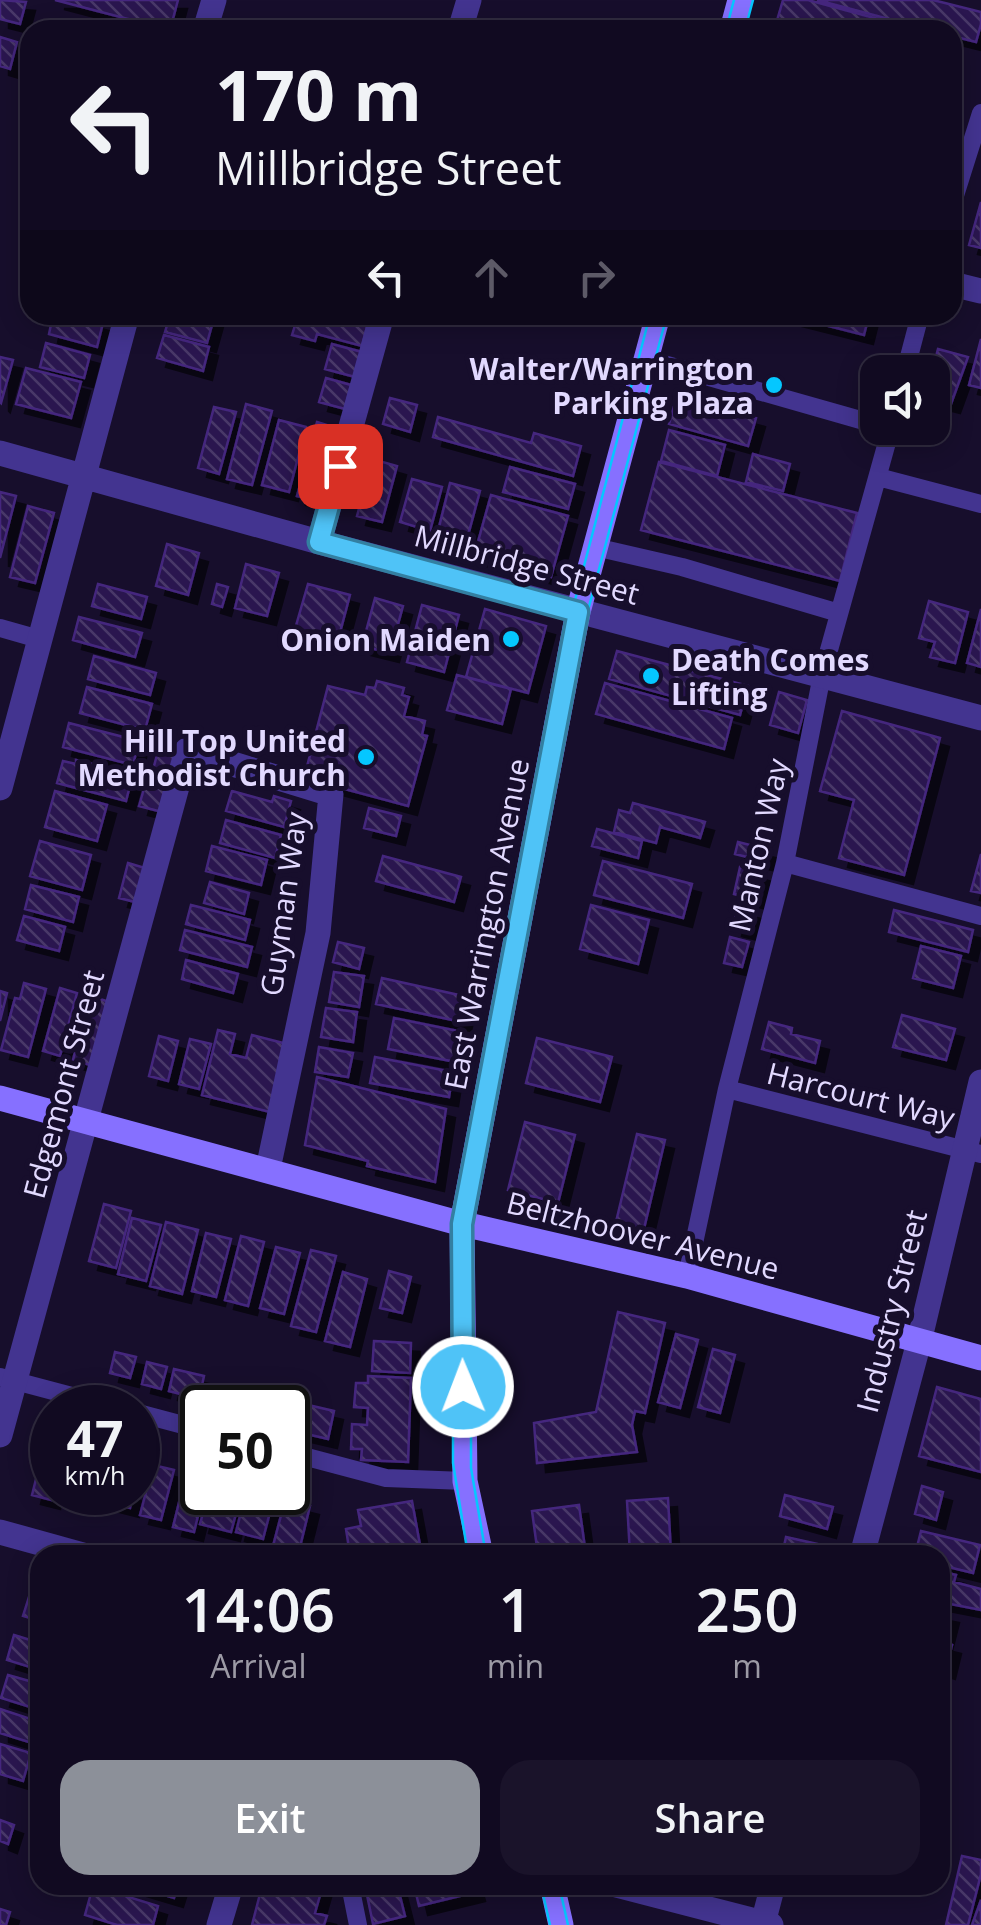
<!DOCTYPE html>
<html lang="en">
<head>
<meta charset="utf-8">
<style>
	:root { --surface:#110a21; --page:#1a132a; --text:#f1f3f6; --muted:#9c9aa5; --line:#302b3f; --accent:#8c9099 }
	body { margin:0; font-family:"Open Sans",sans-serif; background:var(--page); color:var(--text); height:100vh; display:flex; flex-direction:column; font-size:38px; white-space:nowrap }
	* { box-sizing:border-box; margin:0 }
	p { font-size:32px; color:var(--muted) }
	.icon { flex:none; width:55px; height:55px; fill:none; stroke:currentColor; stroke-width:2; stroke-linecap:round; stroke-linejoin:round }
	.map { position:relative; flex:1; overflow:hidden }
	.details { position:absolute; left:30px; top:1545px; width:920px; height:350px; display:flex; flex-direction:column; background:var(--surface); border-radius:30px; box-shadow:0 5px 25px #0003,0 0 0 2px var(--line) }
	.details>* { flex:none }
	.top-card { position:absolute; left:20px; top:20px; width:942px; height:305px; border-radius:30px; box-shadow:0 5px 25px #0003,0 0 0 2px var(--line); background:#110a21; color:var(--text); overflow:hidden }
	.controls { position:absolute; left:860px; top:355px; display:grid; gap:20px }
	.controls a { display:grid; place-items:center; width:90px; height:90px; border-radius:20px; background:var(--surface); box-shadow:0 5px 25px #0003,0 0 0 2px var(--line); font-size:50px }
	.speed { position:absolute; left:30px; top:1385px; display:flex; gap:20px; font-size:50px; font-weight:700; text-align:center }
	.speed>* { display:grid; place-content:center; width:130px; height:130px; border-radius:50%; background:var(--surface); box-shadow:0 5px 25px #0003,0 0 0 2px var(--line); line-height:1 }
	.speed small { font-size:25px; font-weight:400 }
	.speed .limit { border:5px solid #111; border-radius:15px; background:#fff; color:#111 }
	.pin { position:absolute; display:grid; place-items:center; width:85px; height:85px; color:#fff; margin:-42px; border-radius:20px; box-shadow:0 5px 15px #0006 }
	.me { position:absolute; width:110px; margin:-55px; rotate:359deg; stroke-linejoin:round; filter:drop-shadow(0 0 8px #0008) }
	.turn { display:flex; align-items:center; gap:35px; height:210px; padding:0 30px; font-size:45px }
	.turn .icon { width:130px; height:130px; stroke-width:2.5 }
	.turn b { display:block; font-size:70px; line-height:85px }
	.lanes { display:flex; align-items:center; height:95px; padding:0 30px; background:#0003; justify-content:center; gap:50px; direction:ltr }
	.lanes .off { opacity:.35 }
	.eta { display:flex; justify-content:space-evenly; align-items:center; height:170px; text-align:center }
	.eta b { font-size:60px; font-weight:600; line-height:70px }
	.button { display:flex; gap:20px; margin-top:auto; padding:20px 30px }
	.button a { flex:1; height:115px; border-radius:30px; background:var(--accent); color:#fff; font-size:40px; font-weight:600; line-height:115px; text-align:center }
	.button a+a { background:var(--page); color:var(--text) }
	.map>svg:first-child { display:block }
	.building { fill:url(#building-back-hatch); stroke:#44287e; stroke-width:2.5; filter:url(#shadow) }
	.lines { fill:none; stroke-linecap:round; stroke-linejoin:round }
	.lane { stroke:#433490; stroke-width:18 }
	.street { stroke:#433490; stroke-width:25 }
	.secondary { stroke:#8670ff; stroke-width:25 }
	.tram { stroke:#05c7ff; stroke-width:2.5 }
	.route-casing { stroke:#337fa1; stroke-width:25 }
	.route { stroke:#4fc3f7; stroke-width:18 }
	.poi-dot { fill:#05c7ff; stroke:#170e2c; stroke-width:4 }
	.labels { text-anchor:middle; dominant-baseline:central; stroke-width:10; stroke-linejoin:round; paint-order:stroke }
	.poi-label { font-size:30px; font-weight:bold; fill:#e2d9ff; stroke:#170e2c; text-anchor:end }
	.street-label { font-size:30px; fill:#e2d9ff; stroke:#170e2c }
</style>
</head>
<body>
<div class="map">
<svg width="981" height="1925" viewBox="0 0 981 1925">
	<defs>
		<pattern id="building-back-hatch" width="6" height="6" patternUnits="userSpaceOnUse" patternTransform="scale(2.5)"><rect width="6" height="6" fill="#2a184f"/><path d="M-1 5l2 2M0 0l6 6M5-1l2 2" fill="none" stroke="#493969"/></pattern>
		<filter id="shadow"><feDropShadow dx="9" dy="9" stdDeviation="0" flood-color="#0009"/></filter>
	</defs>
	<rect width="100%" height="100%" fill="#170e2c"/>
	<path class="building" d="M0,0L26,2L20,24L0,19Z
		M55,0H178L170,30Z
		M783,0H808L900,25L899,30H798L776,24Z
		M817,0H933L981,12V24L976,42L952,36V30H930Z
		M370,21L404,30H367Z
		M0,37L17,42L10,69L0,66Z
		M981,202V248L969,245Z
		M53,315H74L103,323L97,347L49,334Z
		M170,315L214,318L207,343L165,332Z
		M303,315H370L362,346L317,334L315,341L292,335L297,319L301,321Z
		M785,315H869L864,335Z
		M164,335L209,347L203,371L157,358Z
		M981,339V388L969,385Z
		M46,343L90,355L84,378L40,367Z
		M332,344L362,352L355,377L325,369Z
		M938,349L968,357L951,404L932,399L938,374L932,372Z
		M0,357L13,360L1,403L0,402Z
		M26,368L81,382L71,418L16,404Z
		M326,378L351,385L345,409L319,402Z
		M677,396L756,418L748,446L669,424Z
		M390,398L417,405L410,432L383,424Z
		M246,404L272,411L252,485L227,479Z
		M214,407L236,412L219,474L198,468Z
		M438,417L531,443L534,433L581,446L573,476L433,437Z
		M279,420L306,427L289,492L262,485Z
		M317,422L343,430L324,503L297,496Z
		M669,430L725,445L717,476L661,461Z
		M753,454L790,464L783,491L746,482Z
		M372,459L397,466L382,522L357,516Z
		M659,462L857,513L840,581L641,530Z
		M510,467L575,484L568,509L503,492Z
		M412,479L442,487L430,531L400,522Z
		M450,483L480,491L463,554L434,547Z
		M0,492L16,496L0,558Z
		M491,495L568,516L551,577L474,556Z
		M28,506L54,513L35,583L10,577Z
		M167,544L199,553L188,595L156,586Z
		M246,564L279,573L267,616L235,608Z
		M98,584L147,597L141,619L92,606Z
		M217,584L228,587L222,607L212,604Z
		M308,584L350,595L338,640L295,629Z
		M375,598L403,606L390,653L362,646Z
		M929,601L968,612L955,663L930,657L935,642L919,638Z
		M422,605L459,615L444,672L407,662Z
		M485,609L546,626L528,693L466,677Z
		M981,609V667L967,663Z
		M79,617L142,633L135,657L73,640Z
		M617,651L748,686L740,715L609,679Z
		M94,656L156,673L150,695L88,679Z
		M457,675L511,689L502,724L447,710Z
		M377,681L404,688L402,695L409,697L404,716L425,721L422,735L427,736L408,806L304,778L328,686L365,695L367,687L375,688Z
		M605,683L732,718L724,749L596,714Z
		M87,687L152,704L145,730L80,713Z
		M779,692L807,700L798,733L770,725Z
		M842,711L940,738L904,875L839,858L854,800L820,791Z
		M69,723L139,741L133,765L63,747Z
		M159,747L183,754L176,777L153,770Z
		M76,760L133,774L126,801L57,783L63,761L76,764Z
		M147,778L173,785L166,813L139,806Z
		M55,791L107,805L97,841L45,827Z
		M232,791L272,802L274,796L291,801L284,827L226,811Z
		M633,803L705,822L700,838L660,827L656,843L614,832L619,810L630,813Z
		M369,808L401,816L396,836L364,828Z
		M226,820L281,835L275,858L220,843Z
		M597,829L642,841L638,858L592,846Z
		M40,841L91,855L82,890L30,876Z
		M738,842L770,850L767,862L735,854Z
		M212,846L267,860L261,885L206,871Z
		M981,854V893L971,891Z
		M383,856L461,877L454,902L376,881Z
		M603,861L692,884L683,918L594,895Z
		M128,863L152,870L143,904L119,898Z
		M740,867L763,873L757,900L734,894Z
		M210,882L249,893L244,914L204,903Z
		M31,885L79,897L73,922L25,909Z
		M191,905L250,920L245,940L186,924Z
		M591,905L649,920L638,964L580,949Z
		M738,907L757,911L752,932L733,927Z
		M894,910L973,930L968,952L889,932Z
		M24,916L65,927L59,951L17,940Z
		M185,930L252,947L247,967L180,950Z
		M730,937L749,942L742,967L724,963Z
		M338,942L364,948L359,969L333,962Z
		M921,946L961,956L953,988L913,978Z
		M186,960L238,974L233,993L182,979Z
		M334,972L364,976L359,1007L329,1002Z
		M382,978L468,997L462,1022L376,1004Z
		M24,983L46,989L28,1057L1,1050L15,998L20,999Z
		M60,988L77,993L60,1056L43,1051Z
		M0,991L7,993L0,1021Z
		M90,996L110,1002L93,1066L73,1060Z
		M326,1008L357,1012L353,1042L321,1037Z
		M902,1015L955,1029L946,1060L893,1047Z
		M394,1018L463,1032L456,1062L388,1049Z
		M769,1022L792,1028L791,1034L820,1041L815,1063L762,1049Z
		M218,1030L235,1034L230,1054L246,1058L252,1035L287,1044L270,1112L202,1095Z
		M159,1036L178,1041L168,1081L149,1076Z
		M537,1038L612,1057L600,1102L526,1083Z
		M190,1039L211,1044L199,1089L179,1084Z
		M319,1047L353,1053L348,1077L315,1072Z
		M375,1057L453,1072L449,1097L370,1083Z
		M317,1077L446,1109L435,1182L367,1166L368,1161L305,1145Z
		M525,1122L575,1135L558,1203L508,1190Z
		M637,1134L665,1140L643,1233L615,1226Z
		M104,1204L131,1211L116,1268L89,1261Z
		M132,1218L161,1225L146,1281L118,1274Z
		M166,1222L198,1230L182,1294L150,1286Z
		M206,1233L231,1239L216,1297L192,1291Z
		M241,1236L264,1242L248,1306L225,1300Z
		M276,1247L300,1253L284,1314L260,1308Z
		M311,1250L336,1256L316,1332L291,1326Z
		M389,1271L411,1277L402,1313L380,1308Z
		M343,1272L367,1279L350,1347L325,1341Z
		M618,1312L665,1323L645,1413L635,1411L632,1425L637,1452L537,1463L534,1423L596,1412Z
		M676,1334L698,1340L680,1408L658,1402Z
		M374,1341L411,1343L410,1373L372,1371Z
		M713,1349L735,1355L720,1413L698,1407Z
		M115,1352L136,1357L130,1378L110,1373Z
		M147,1362L167,1367L161,1389L142,1384Z
		M174,1369L204,1376L199,1399L169,1391Z
		M368,1376L411,1378L408,1462L361,1460L362,1449H351L352,1424L367,1425L368,1408L354,1407L356,1383H368Z
		M937,1387L981,1399V1472L919,1456Z
		M304,1404L334,1411L328,1439L298,1432Z
		M48,1431L52,1432L51,1500L32,1495Z
		M153,1465L174,1470L161,1520L140,1515Z
		M186,1474L202,1478L204,1492L194,1532L173,1527Z
		M922,1486L943,1492L936,1520L915,1514Z
		M105,1492H133L130,1508L103,1501Z
		M209,1492H242L231,1532L200,1524Z
		M246,1492L274,1497L263,1539L236,1532Z
		M785,1495L833,1507L827,1529L780,1516Z
		M668,1498L671,1554L630,1555L627,1501Z
		M285,1500L310,1506L298,1555L272,1550Z
		M412,1501L420,1545L350,1555L346,1529L361,1526L358,1510Z
		M579,1505L586,1555H538L532,1511Z
		M921,1531L980,1545L973,1573L940,1565V1555H915Z
		M786,1537L822,1545L820,1555H782Z
		M940,1571L956,1575L954,1582L981,1589V1610L940,1602Z
		M34,1581L40,1583V1621L23,1616Z
		M940,1612L950,1614L943,1642L940,1641Z
		M14,1635L40,1643V1670L7,1660Z
		M940,1642L952,1645L946,1670L940,1668Z
		M8,1675L40,1684V1710L1,1698Z
		M0,1709L40,1722L35,1744L0,1733Z
		M0,1744L31,1753L23,1781L0,1774Z
		M0,1820L14,1825L8,1844L0,1841Z
		M962,1856L981,1860V1874L968,1925H946Z
		M131,1885H178L174,1898Z
		M278,1885H323L315,1913L327,1916L324,1925H252L261,1890L276,1894Z
		M414,1885H474L476,1892L419,1906Z
		M93,1886L158,1906L153,1925H117L85,1915Z
		M398,1888L405,1916L373,1924L367,1895Z
		M981,1900V1925H972Z
		M0,1909L10,1912L6,1925H0Z"/>
	<g class="lines">
		<path class="lane" d="M952,205L981,113
			M646,359L878,425
			M905,372L920,315
			M878,477L981,504
			M595,547L682,567L839,613
			M0,628L39,639
			M785,863L981,916
			M727,1089L981,1154
			M687,1276L727,1089L785,863L822,675L891,428
			M0,1377L117,1408
			M138,1413L202,1430
			M288,1452L386,1478L465,1481
			M350,1885L358,1925"/>
		<path class="street" d="M205,30L214,0
			M460,30L469,0
			M952,284L981,291
			M0,453L319,542L981,718
			M319,542L382,315
			M0,788L127,315
			M0,1435L187,750L331,794L318,933L268,1169
			M0,1532L83,1555
			M862,1555L919,1342L981,1082
			M616,1885L771,1925
			M763,1923L773,1885
			M219,1925L231,1885"/>
		<path class="secondary" d="M732,30L740,0
			M0,1098L455,1222L687,1276L981,1358
			M481,1555L465,1481L462,1224L578,612L658,315
			M552,1885L561,1925"/>
		<path class="tram" d="M726,30L734,0
			M745,30L753,0
			M468,1555L453,1463V1255L458,1194L559,661L650,315
			M486,1555L471,1468V1226L476,1192L587,614L667,315
			M541,1885L550,1925
			M559,1885L568,1925"/>
	</g>
	<g class="lines">
		<g class="route-casing">
			<path id="route" d="M340,466L319,542L578,612L462,1224L463,1387"/>
		</g>
		<use href="#route" class="route"/>
	</g>
	<g class="poi-dot">
		<circle cx="774" cy="385" r="10"/>
		<circle cx="511" cy="639" r="10"/>
		<circle cx="651" cy="676" r="10"/>
		<circle cx="366" cy="757" r="10"/>
	</g>
	<g class="labels">
		<g class="poi-label">
			<text x="754" y="368">Walter/Warrington<tspan x="754" dy="34">Parking Plaza</tspan></text>
			<text x="491" y="639">Onion Maiden</text>
			<text x="671" y="659" text-anchor="start">Death Comes<tspan x="671" dy="34">Lifting</tspan></text>
			<text x="346" y="740">Hill Top United<tspan x="346" dy="34">Methodist Church</tspan></text>
		</g>
		<g class="street-label">
			<text transform="translate(527 564) rotate(15)">Millbridge Street</text>
			<text transform="translate(758 845) rotate(-77)">Manton Way</text>
			<text transform="translate(283 904) rotate(-82)">Guyman Way</text>
			<text transform="translate(486 924) rotate(-79)">East Warrington Avenue</text>
			<text transform="translate(63 1084) rotate(-75)">Edgemont Street</text>
			<text transform="translate(861 1095) rotate(14)">Harcourt Way</text>
			<text transform="translate(643 1235) rotate(14)">Beltzhoover Avenue</text>
			<text transform="translate(891 1311) rotate(-76)">Industry Street</text>
		</g>
	</g>
</svg>
<div class="controls">
<a><svg class="icon" aria-label="sound" viewBox="0 0 24 24"><path d="M4 9h4l5-4v14l-5-4H4zM17 9q2 3 0 6"/></svg></a>
</div>
<div class="speed"><div>47<small>km/h</small></div><div class="limit">50</div></div>
<div class="pin" style="left:340px;top:466px;background:#d93025"><svg class="icon" aria-label="arrive" viewBox="0 0 24 24"><path d="M6 21V4h12l-3 4 3 4H6"/></svg></div>
<svg class="me" style="left:463px;top:1387px" viewBox="-20 -20 40 40"><circle r="17" fill="#4fc3f7" stroke="#fff" stroke-width="3"/><path d="M0-11L8 9 0 5-8 9z" fill="#fff"/></svg>
<div class="top-card">
<div class="turn"><svg class="icon" aria-label="left" viewBox="0 0 24 24"><path d="M17 20v-9H6M10 6l-5 5 5 5"/></svg><div><b>170 m</b>Millbridge Street</div></div>
<div class="lanes"><svg class="icon" aria-label="left" viewBox="0 0 24 24"><path d="M17 20v-9H6M10 6l-5 5 5 5"/></svg><svg class="icon off" aria-label="ahead" viewBox="0 0 24 24"><path d="M12 20V5M6 11l6-6 6 6"/></svg><svg class="icon off" aria-label="right" viewBox="0 0 24 24"><path d="M7 20v-9h11M14 6l5 5-5 5"/></svg></div>
</div>
<section class="details">
<div class="eta">
<div><b>14:06</b><p>Arrival</p></div>
<div><b>1</b><p>min</p></div>
<div><b>250</b><p>m</p></div>
</div>
<div class="button"><a>Exit</a><a>Share</a></div>
</section>
</div>
</body>
</html>
